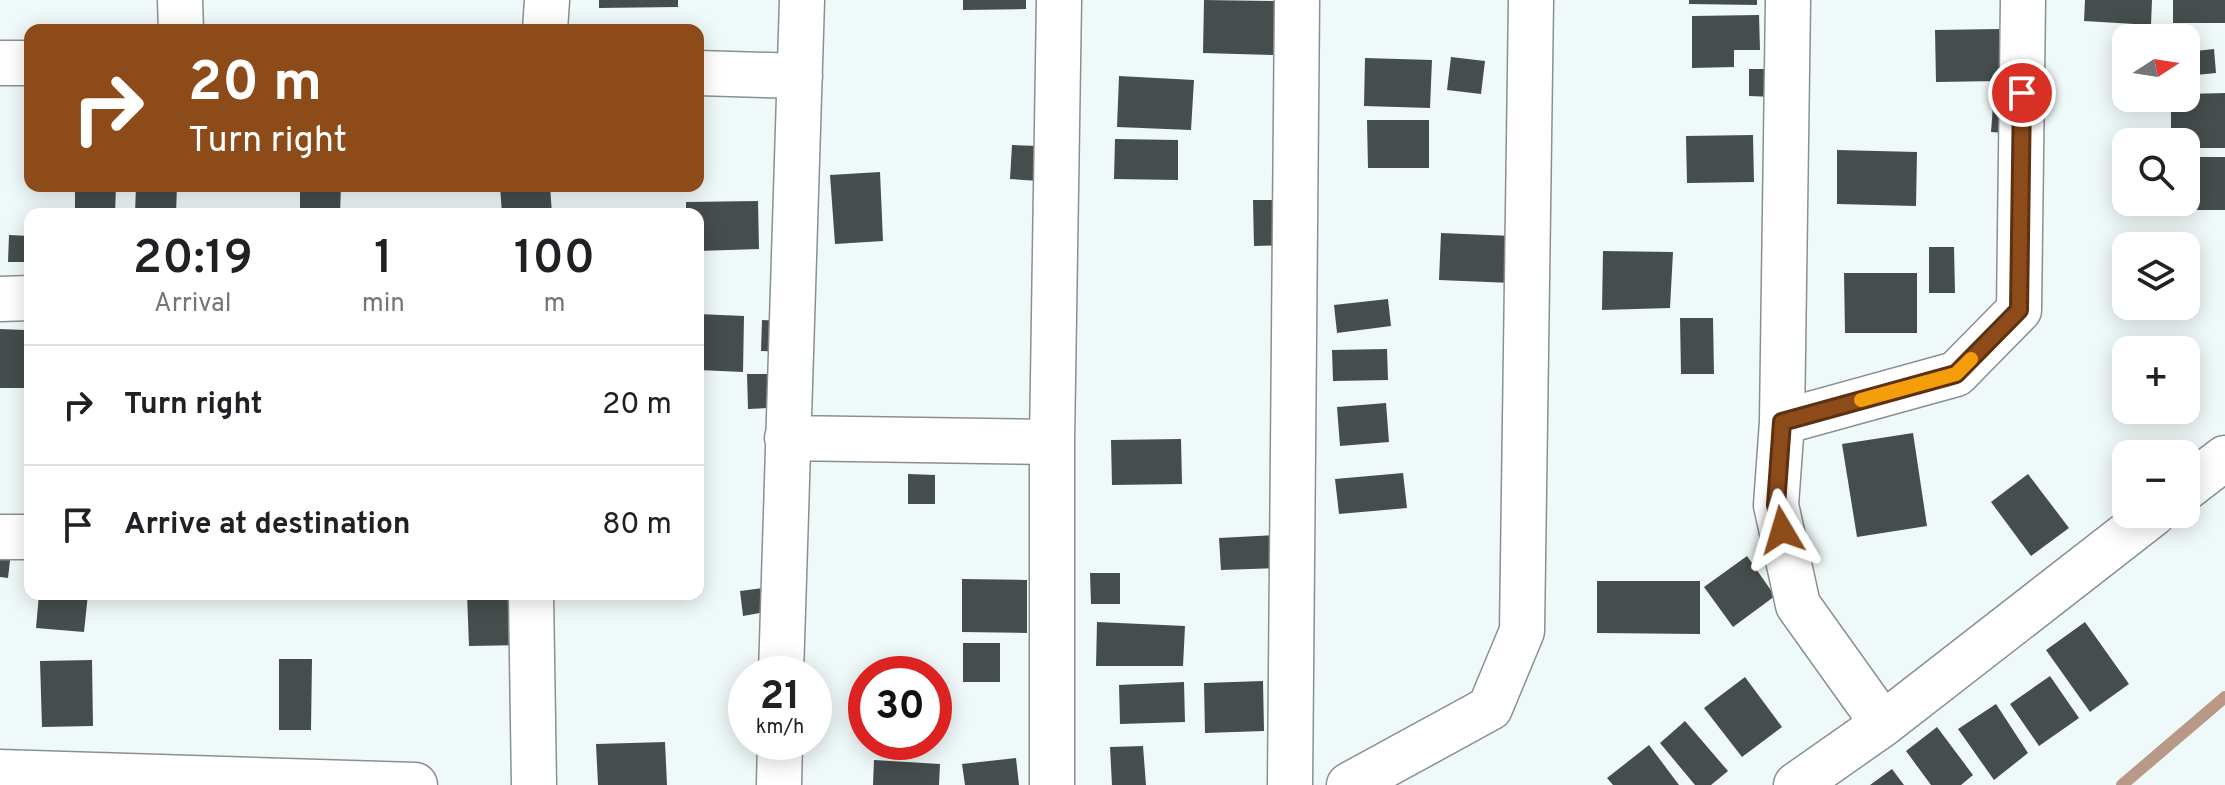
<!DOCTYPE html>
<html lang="en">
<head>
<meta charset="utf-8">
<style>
	:root { --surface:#fff; --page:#f6f6f6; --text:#202124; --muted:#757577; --line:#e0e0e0 }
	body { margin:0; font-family:Overpass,sans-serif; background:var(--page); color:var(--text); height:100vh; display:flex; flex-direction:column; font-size:30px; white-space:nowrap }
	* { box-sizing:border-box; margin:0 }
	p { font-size:26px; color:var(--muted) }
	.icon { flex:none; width:44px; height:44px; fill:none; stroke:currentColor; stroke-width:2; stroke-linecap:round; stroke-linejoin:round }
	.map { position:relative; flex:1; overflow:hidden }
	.sheet { position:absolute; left:24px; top:208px; width:680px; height:392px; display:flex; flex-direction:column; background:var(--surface); border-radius:16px; box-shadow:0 4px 20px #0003 }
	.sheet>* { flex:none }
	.hud { position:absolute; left:24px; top:24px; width:680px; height:168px; border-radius:16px; box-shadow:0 4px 20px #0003; background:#8d4b1a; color:#fff; overflow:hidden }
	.needle { width:52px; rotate:78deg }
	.controls { position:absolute; left:2112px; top:24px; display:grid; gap:16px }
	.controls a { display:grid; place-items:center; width:88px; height:88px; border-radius:16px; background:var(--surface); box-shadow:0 4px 20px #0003; font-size:40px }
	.speed { position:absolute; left:728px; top:656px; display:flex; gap:16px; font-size:40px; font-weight:700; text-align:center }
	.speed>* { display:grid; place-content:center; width:104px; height:104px; border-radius:50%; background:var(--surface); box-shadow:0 4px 20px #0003; line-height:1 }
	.speed small { font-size:20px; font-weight:400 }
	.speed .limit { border:12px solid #d22; background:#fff; color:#111 }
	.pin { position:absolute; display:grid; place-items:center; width:68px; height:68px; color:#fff; margin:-34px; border:4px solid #fff; border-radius:50%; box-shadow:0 2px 8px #0007 }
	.me { position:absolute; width:88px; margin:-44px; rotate:353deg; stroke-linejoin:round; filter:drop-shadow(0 0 6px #0008) }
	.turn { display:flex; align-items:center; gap:28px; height:168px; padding:0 32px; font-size:36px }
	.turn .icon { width:104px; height:104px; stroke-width:2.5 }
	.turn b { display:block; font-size:56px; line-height:68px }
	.eta { display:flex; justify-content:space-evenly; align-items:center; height:136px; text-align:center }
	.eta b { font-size:48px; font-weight:600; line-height:56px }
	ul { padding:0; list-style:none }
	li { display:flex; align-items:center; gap:24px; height:120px; padding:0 32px; border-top:2px solid var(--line) }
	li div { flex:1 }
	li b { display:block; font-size:30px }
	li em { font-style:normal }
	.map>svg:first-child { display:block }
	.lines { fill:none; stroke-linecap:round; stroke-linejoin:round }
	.stream { stroke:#b89987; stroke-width:12 }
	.building { fill:#464d4d }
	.minor-casing { stroke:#899090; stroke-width:47 }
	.minor { stroke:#fff; stroke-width:44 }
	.route-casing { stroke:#5c3111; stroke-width:20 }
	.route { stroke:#8d4b1a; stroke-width:14 }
	.slow { stroke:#f59e0b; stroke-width:14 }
</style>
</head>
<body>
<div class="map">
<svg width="2225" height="785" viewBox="0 0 2225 785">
	<rect width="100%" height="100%" fill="#f0f9f9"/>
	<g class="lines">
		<path class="stream" d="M2122,785L2225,697"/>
	</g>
	<path class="building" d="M599,0H678V7L599,8Z
		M963,0H1026V9L963,10Z
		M1204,0L1275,1L1274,55L1203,53Z
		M1689,0H1757V5L1689,4Z
		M2085,0H2152L2151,25L2084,21Z
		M2173,0H2225V23H2173Z
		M1759,15L1760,50H1734V67L1692,68V16Z
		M1999,29V81L1936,82L1935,30Z
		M2214,49L2216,73L2186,76V52Z
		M1451,57L1485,61L1481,94L1447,90Z
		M1365,58L1432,60L1430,108L1364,106Z
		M1749,69H1774L1773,97L1749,96Z
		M1119,76L1194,80L1191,130L1117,127Z
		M1994,92L2020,94L2017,134L1991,132Z
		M2225,93V148H2186V142H2171V98H2186V94Z
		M1367,120H1429V168H1368Z
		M1753,135L1754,182L1687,183L1686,136Z
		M1115,139L1178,140V180L1114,179Z
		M1012,145L1040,146L1039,181L1010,179Z
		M1837,150L1917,152L1916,206L1837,204Z
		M2186,157H2225V210H2173V202H2186Z
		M880,172L883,241L835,244L830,175Z
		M75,186H116L115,214H75Z
		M136,186H177L176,214H135Z
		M300,186H341L340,214H300Z
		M500,186H550L552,214H502Z
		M1253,200H1288V245L1254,246Z
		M758,201L759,249L698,251V214H686V202Z
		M1441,233L1513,236L1512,283L1439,280Z
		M9,235L30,236V262H8Z
		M1929,247H1954L1955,293H1929Z
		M1603,251L1673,252L1670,308L1602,310Z
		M1844,273H1917V333H1845Z
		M1388,299L1391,326L1337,333L1334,305Z
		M698,314L744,316L743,372L698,370Z
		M1680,318H1713L1714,374H1681Z
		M762,320L786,321L784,352L761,351Z
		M0,329L24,330V388H0Z
		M1387,349L1388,380L1333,381L1332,350Z
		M747,374H767L768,408L748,409Z
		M1386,403L1389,442L1340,446L1337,407Z
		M1913,433L1927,526L1857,537L1842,444Z
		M1181,439L1182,484L1112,485L1111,440Z
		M1403,473L1407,508L1339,514L1335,479Z
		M908,474L935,475V504H908Z
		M2028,474L2069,528L2031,556L1991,502Z
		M1279,535L1281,568L1221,570L1219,538Z
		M0,552H11L8,578L0,577Z
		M1747,556L1775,596L1733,627L1704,587Z
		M1090,573H1120V604H1091Z
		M962,579L1027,580V633L962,632Z
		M1597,581H1700V634L1597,633Z
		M763,588L766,612L743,616L740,591Z
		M39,594H88L84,632L36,628Z
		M467,594H514L516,645L469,646Z
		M1097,622L1185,626L1183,666H1096Z
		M2085,622L2129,684L2090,712L2046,650Z
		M963,643H1000V682H963Z
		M279,659H312L311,730H279Z
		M92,660L93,726L42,727L40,661Z
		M2050,676L2079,718L2039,746L2010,704Z
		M1745,677L1782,727L1742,757L1704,708Z
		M1263,681L1264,731L1205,733L1204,683Z
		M1184,682L1185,722L1120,724L1119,685Z
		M1996,704L2028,753L1994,780L1958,729Z
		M934,706L944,707L942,735H934Z
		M1685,721L1728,771L1711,785H1695L1660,743Z
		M1937,727L1973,775L1961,785H1931L1906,751Z
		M665,742L667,785H598L596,744Z
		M1649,745L1679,785H1613L1607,778Z
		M1143,746L1146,785H1112L1110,747Z
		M1016,758L1019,785H965L962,764Z
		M874,760L940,764L939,785H873Z
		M1892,769L1904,785H1870Z"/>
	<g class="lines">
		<g class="minor-casing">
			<path id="minor" d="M180,0L181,30
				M1788,0L1782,422L1776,505L1798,605L1883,724
				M545,30L547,0
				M0,63H30
				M698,73L800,76
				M0,299L30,298
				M1782,422L1956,374L2019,310L2023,0
				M787,438L1052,442
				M2186,488L2225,458
				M0,537H30
				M531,594L534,785
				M781,674L802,0
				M0,772L415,785
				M779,785L780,742
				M1052,785V442L1059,0
				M1290,785L1297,0
				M1349,785L1490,708L1522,631L1531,0
				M1796,785L1883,724L2153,514"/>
		</g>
		<use href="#minor" class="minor"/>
	</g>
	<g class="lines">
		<g class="route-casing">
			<path id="route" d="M1782,530L1776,505L1782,422L1956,374L2019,310L2022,93"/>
		</g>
		<use href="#route" class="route"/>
		<path class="slow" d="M1861,400L1956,374L1971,359"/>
	</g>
</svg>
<div class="controls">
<a><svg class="needle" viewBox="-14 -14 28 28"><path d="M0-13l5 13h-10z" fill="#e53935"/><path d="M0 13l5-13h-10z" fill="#757577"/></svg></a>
<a><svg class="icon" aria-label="search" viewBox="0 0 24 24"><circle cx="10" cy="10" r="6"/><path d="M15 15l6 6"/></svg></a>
<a><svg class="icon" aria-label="layers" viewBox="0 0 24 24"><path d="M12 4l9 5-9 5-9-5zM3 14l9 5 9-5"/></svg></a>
<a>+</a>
<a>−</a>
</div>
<div class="speed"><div>21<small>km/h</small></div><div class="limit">30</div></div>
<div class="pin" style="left:2022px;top:93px;background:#d93025"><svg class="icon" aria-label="arrive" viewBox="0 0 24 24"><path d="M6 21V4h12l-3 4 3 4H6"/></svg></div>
<svg class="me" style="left:1782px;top:530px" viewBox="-20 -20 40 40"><path d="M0-17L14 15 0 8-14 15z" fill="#8d4b1a" stroke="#fff" stroke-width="4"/></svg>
<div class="hud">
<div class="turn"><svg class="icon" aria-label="right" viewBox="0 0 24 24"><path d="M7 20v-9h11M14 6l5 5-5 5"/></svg><div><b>20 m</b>Turn right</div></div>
</div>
<section class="sheet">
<div class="eta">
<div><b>20:19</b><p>Arrival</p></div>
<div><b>1</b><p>min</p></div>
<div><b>100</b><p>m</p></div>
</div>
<ul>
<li><svg class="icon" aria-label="right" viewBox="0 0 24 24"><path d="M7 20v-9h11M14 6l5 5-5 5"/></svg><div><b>Turn right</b></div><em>20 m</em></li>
<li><svg class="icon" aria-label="arrive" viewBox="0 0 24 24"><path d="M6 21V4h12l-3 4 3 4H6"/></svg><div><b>Arrive at destination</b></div><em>80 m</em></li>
</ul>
</section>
</div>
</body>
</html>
